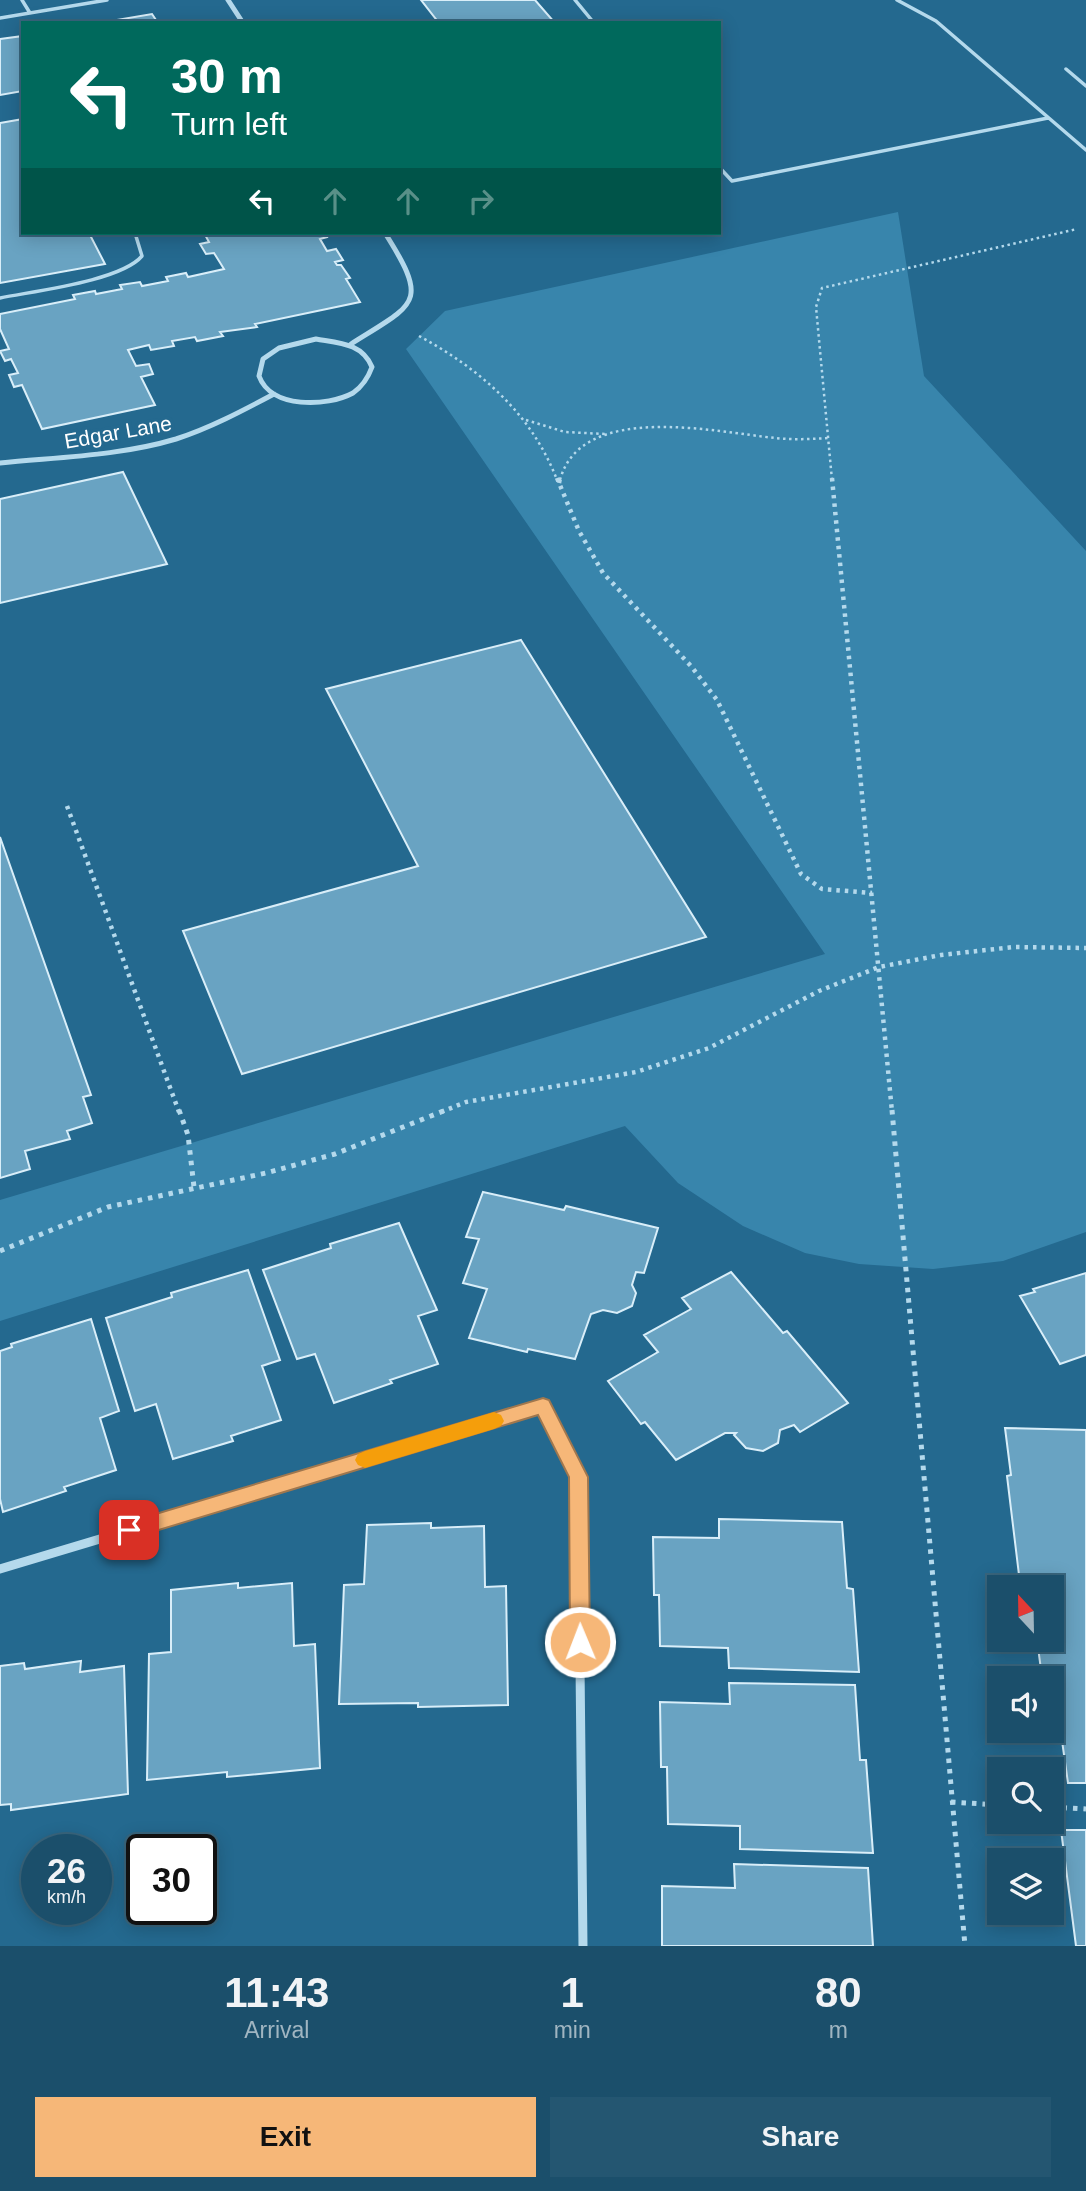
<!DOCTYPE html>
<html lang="en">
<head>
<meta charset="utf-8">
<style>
	:root { --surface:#1b4f6b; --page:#245671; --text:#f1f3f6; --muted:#a0b5c1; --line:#39667e; --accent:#f6b778 }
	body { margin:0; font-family:Arial,sans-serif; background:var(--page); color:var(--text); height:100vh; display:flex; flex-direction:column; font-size:26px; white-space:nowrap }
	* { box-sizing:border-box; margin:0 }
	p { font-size:23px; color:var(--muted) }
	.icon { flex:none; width:38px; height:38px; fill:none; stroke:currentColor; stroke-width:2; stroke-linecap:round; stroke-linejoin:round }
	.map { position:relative; height:1946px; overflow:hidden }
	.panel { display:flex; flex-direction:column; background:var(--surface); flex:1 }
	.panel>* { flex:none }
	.top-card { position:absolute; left:21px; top:21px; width:700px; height:214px; border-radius:0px; box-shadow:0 4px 18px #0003,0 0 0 2px var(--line); background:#00695c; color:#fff; overflow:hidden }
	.needle { width:46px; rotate:338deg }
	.controls { position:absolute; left:987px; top:1575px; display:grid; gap:14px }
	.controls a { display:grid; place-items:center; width:77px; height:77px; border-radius:0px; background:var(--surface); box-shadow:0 4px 18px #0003,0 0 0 2px var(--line); font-size:35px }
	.speed { position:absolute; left:21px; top:1834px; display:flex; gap:14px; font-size:35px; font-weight:700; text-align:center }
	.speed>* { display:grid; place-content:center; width:91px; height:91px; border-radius:50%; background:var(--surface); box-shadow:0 4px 18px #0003,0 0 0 2px var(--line); line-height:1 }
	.speed small { font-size:18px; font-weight:400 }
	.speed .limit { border:4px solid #111; border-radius:10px; background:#fff; color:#111 }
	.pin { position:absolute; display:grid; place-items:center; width:60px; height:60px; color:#fff; margin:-30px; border-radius:14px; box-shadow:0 4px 10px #0006 }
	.me { position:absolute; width:77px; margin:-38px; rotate:359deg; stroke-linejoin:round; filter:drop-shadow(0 0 5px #0008) }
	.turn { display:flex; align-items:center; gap:24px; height:147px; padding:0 35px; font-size:32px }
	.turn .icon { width:91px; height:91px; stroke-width:2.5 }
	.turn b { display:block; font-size:49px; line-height:60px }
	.lanes { display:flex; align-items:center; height:66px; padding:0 35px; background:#0003; justify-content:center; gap:35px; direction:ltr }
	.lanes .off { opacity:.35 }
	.eta { display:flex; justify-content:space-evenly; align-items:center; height:119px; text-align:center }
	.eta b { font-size:42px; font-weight:800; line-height:49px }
	.action { display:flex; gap:14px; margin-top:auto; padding:14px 35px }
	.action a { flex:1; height:80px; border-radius:0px; background:var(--accent); color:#111; font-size:28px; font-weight:800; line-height:80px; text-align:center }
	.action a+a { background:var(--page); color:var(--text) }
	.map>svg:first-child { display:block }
	.green { fill:#3885ac }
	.building { fill:#69a3c2; stroke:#d9eef9; stroke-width:2 }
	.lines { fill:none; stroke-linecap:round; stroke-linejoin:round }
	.path-far2 { stroke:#b4d9ec; stroke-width:2.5; stroke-dasharray:2.5 3.5; stroke-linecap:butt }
	.path-far1 { stroke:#b4d9ec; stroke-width:4.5; stroke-dasharray:3.5 5; stroke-linecap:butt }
	.path { stroke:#b4d9ec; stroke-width:5; stroke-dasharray:4.5 6; stroke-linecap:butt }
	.service { stroke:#b4d9ec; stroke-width:3.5 }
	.minor-far1 { stroke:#b4d9ec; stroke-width:5 }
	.minor { stroke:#b4d9ec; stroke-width:9 }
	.route { fill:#f6b778; stroke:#a0774e; stroke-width:2 }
	.slow { fill:#f59e0b }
	.labels { text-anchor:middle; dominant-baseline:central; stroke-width:7; stroke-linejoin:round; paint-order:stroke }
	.far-street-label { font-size:21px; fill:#fff; stroke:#24698f }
</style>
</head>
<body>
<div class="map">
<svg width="1086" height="1946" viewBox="0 0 1086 1946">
	<rect width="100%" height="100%" fill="#24698f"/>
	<path class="green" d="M898,212L924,376L1086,551V1232L1003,1261L933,1269L859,1264L805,1253L743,1226L678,1183L625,1126L0,1321V1200L825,954L406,349L445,311Z"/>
	<path class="building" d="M421,0H535L555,23H439Z
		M152,14L158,23H99Z
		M23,36V91L0,95V39Z
		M23,119V233H89L105,264L0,283V123Z
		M204,233H325L327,237L320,239L327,251L336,249L343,260L335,262L337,265H341L350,278L346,279L360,302L255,324L257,327L220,332L223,336L197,341L195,337L172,341L174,346L151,350L149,345L128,350L136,366L149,364L153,374L141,377L155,405L42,429L22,385L14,387L9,375L18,373L11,359L5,361L0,351L9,349L0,329V314L75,299L73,295L95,291L96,294L122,289L120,285L140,282L142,286L168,281L166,277L186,273L188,277L224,269L214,253L206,254L200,244L209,242Z
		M123,472L167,564L0,603V499Z
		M521,640L706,937L242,1074L183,931L418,866L326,689Z
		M0,837L91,1095L83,1097L92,1123L67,1131L70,1139L25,1151L30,1169L0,1178Z
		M483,1192L564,1210L566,1206L658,1228L644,1273L636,1272L632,1285L636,1293L632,1306L617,1313L603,1310L591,1314L575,1359L528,1349L527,1352L469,1338L487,1289L463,1283L479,1239L466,1237Z
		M399,1223L437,1310L418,1316L438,1364L390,1380L392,1383L334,1403L315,1354L297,1359L263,1270L331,1248L330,1244Z
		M248,1270L280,1360L262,1366L281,1420L231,1436L233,1441L173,1459L156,1404L135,1411L106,1318L172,1297L171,1293Z
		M731,1272L783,1333L787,1331L848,1403L800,1432L794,1425L780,1430L778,1443L763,1451L746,1448L734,1435L736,1433H725L676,1460L645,1422L641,1424L608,1381L658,1352L644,1335L691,1309L682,1298Z
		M1086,1273V1355L1060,1364L1020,1296L1035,1292L1033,1289Z
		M91,1319L119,1411L100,1418L116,1470L64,1487L66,1491L3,1512L0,1499V1351L12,1347L11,1344Z
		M1005,1428L1086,1430V1783H1068L1053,1677H1042L1037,1640H1052V1587H1030L1029,1575H1019L1007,1476L1011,1475Z
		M719,1519L842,1522L847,1588L853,1589L859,1672L729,1668L728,1648L660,1646L659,1595H654L653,1537L719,1538Z
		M431,1523V1528L484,1526L485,1587L506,1586L508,1705L418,1707V1703L339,1704L344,1585L364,1584L367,1525Z
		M238,1583V1588L292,1583L294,1646L315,1644L320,1768L227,1777V1772L147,1780L149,1654L171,1652V1590Z
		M81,1661L80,1672L124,1666L128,1794L11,1810V1804L0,1805V1666L24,1663L25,1669Z
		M729,1683L855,1685L860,1760H866L873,1853L740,1849V1826L668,1824L667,1767H661L660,1702L730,1704Z
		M1061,1830H1086V1946H1076Z
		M734,1864L868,1868L873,1946H662V1886L735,1888Z"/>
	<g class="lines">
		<path class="path-far2" d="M419,336C480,369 532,414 557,480
			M526,420L565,432L605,434
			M560,480C581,401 716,432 775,438C793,440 811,439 829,438
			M832,480L816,307L822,288L1077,229"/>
		<path class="path-far1" d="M557,478L579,531L603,573L691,666L717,700L801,874L822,889L872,893
			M832,478L892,1112
			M559,483L560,478
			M67,806L179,1112
			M441,1112L466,1102L636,1072L709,1048L819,991L879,967L941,955L1014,947L1086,948"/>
		<path class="path" d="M179,1110L188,1135L194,1187
			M892,1110L965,1946
			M0,1251L108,1207L266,1173L335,1154L446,1110
			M951,1802L999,1805
			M1052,1807L1086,1809"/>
		<path class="service" d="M22,0L30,13
			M575,0L594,23
			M897,0L936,21L1086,150
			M0,18L107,0
			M1066,69L1086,86
			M719,167L732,181L1048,118
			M0,298C34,291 121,281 142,256L135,233"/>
		<path class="minor-far1" d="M228,0L243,23
			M316,339C339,343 362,343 372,367C368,378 363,386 353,393C327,407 271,409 259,376L263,359L279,348Z
			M351,344C416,303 430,304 385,233
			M0,463C59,457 119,456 176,439C210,428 242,411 274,394"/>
		<path class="minor" d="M0,1569L543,1406L578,1477L583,1946"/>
	</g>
	<path class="route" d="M543,1398L549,1400L588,1477L590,1642L587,1649L580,1652L573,1649L570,1642L569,1477L538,1415L129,1539L122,1537L119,1530L122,1524L129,1522Z"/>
	<path class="slow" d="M494,1412L501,1415L504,1421L501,1426L494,1429L365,1468L358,1465L355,1460L358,1454L365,1451Z"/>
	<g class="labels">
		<g class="far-street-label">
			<text transform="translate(118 432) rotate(-10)">Edgar Lane</text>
		</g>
	</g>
</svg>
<div class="controls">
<a><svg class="needle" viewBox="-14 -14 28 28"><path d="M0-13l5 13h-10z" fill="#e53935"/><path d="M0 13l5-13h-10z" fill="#a0b5c1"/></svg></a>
<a><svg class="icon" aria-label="sound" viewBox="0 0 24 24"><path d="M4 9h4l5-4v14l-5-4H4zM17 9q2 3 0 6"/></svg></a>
<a><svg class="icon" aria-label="search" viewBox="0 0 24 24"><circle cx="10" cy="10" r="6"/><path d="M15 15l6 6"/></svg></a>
<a><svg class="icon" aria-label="layers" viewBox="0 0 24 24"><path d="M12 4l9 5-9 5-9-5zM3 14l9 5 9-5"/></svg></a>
</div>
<div class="speed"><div>26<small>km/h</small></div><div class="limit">30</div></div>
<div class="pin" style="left:129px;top:1530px;background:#d93025"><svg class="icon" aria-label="arrive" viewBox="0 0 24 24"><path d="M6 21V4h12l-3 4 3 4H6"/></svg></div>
<svg class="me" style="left:580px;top:1642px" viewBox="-20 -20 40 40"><circle r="17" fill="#f6b778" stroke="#fff" stroke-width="3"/><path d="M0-11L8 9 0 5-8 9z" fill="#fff"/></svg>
<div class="top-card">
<div class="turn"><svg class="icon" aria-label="left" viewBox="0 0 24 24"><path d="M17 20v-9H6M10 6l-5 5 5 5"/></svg><div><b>30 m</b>Turn left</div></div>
<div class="lanes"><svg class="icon" aria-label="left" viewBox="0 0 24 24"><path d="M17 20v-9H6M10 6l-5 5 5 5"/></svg><svg class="icon off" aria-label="ahead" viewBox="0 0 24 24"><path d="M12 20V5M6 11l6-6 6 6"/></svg><svg class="icon off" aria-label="ahead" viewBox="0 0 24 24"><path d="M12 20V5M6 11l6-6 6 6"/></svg><svg class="icon off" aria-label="right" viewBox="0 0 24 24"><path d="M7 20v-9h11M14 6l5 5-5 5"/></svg></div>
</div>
</div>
<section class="panel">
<div class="eta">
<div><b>11:43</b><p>Arrival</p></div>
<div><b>1</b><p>min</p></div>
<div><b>80</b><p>m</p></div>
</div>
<div class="action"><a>Exit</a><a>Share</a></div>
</section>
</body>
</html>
